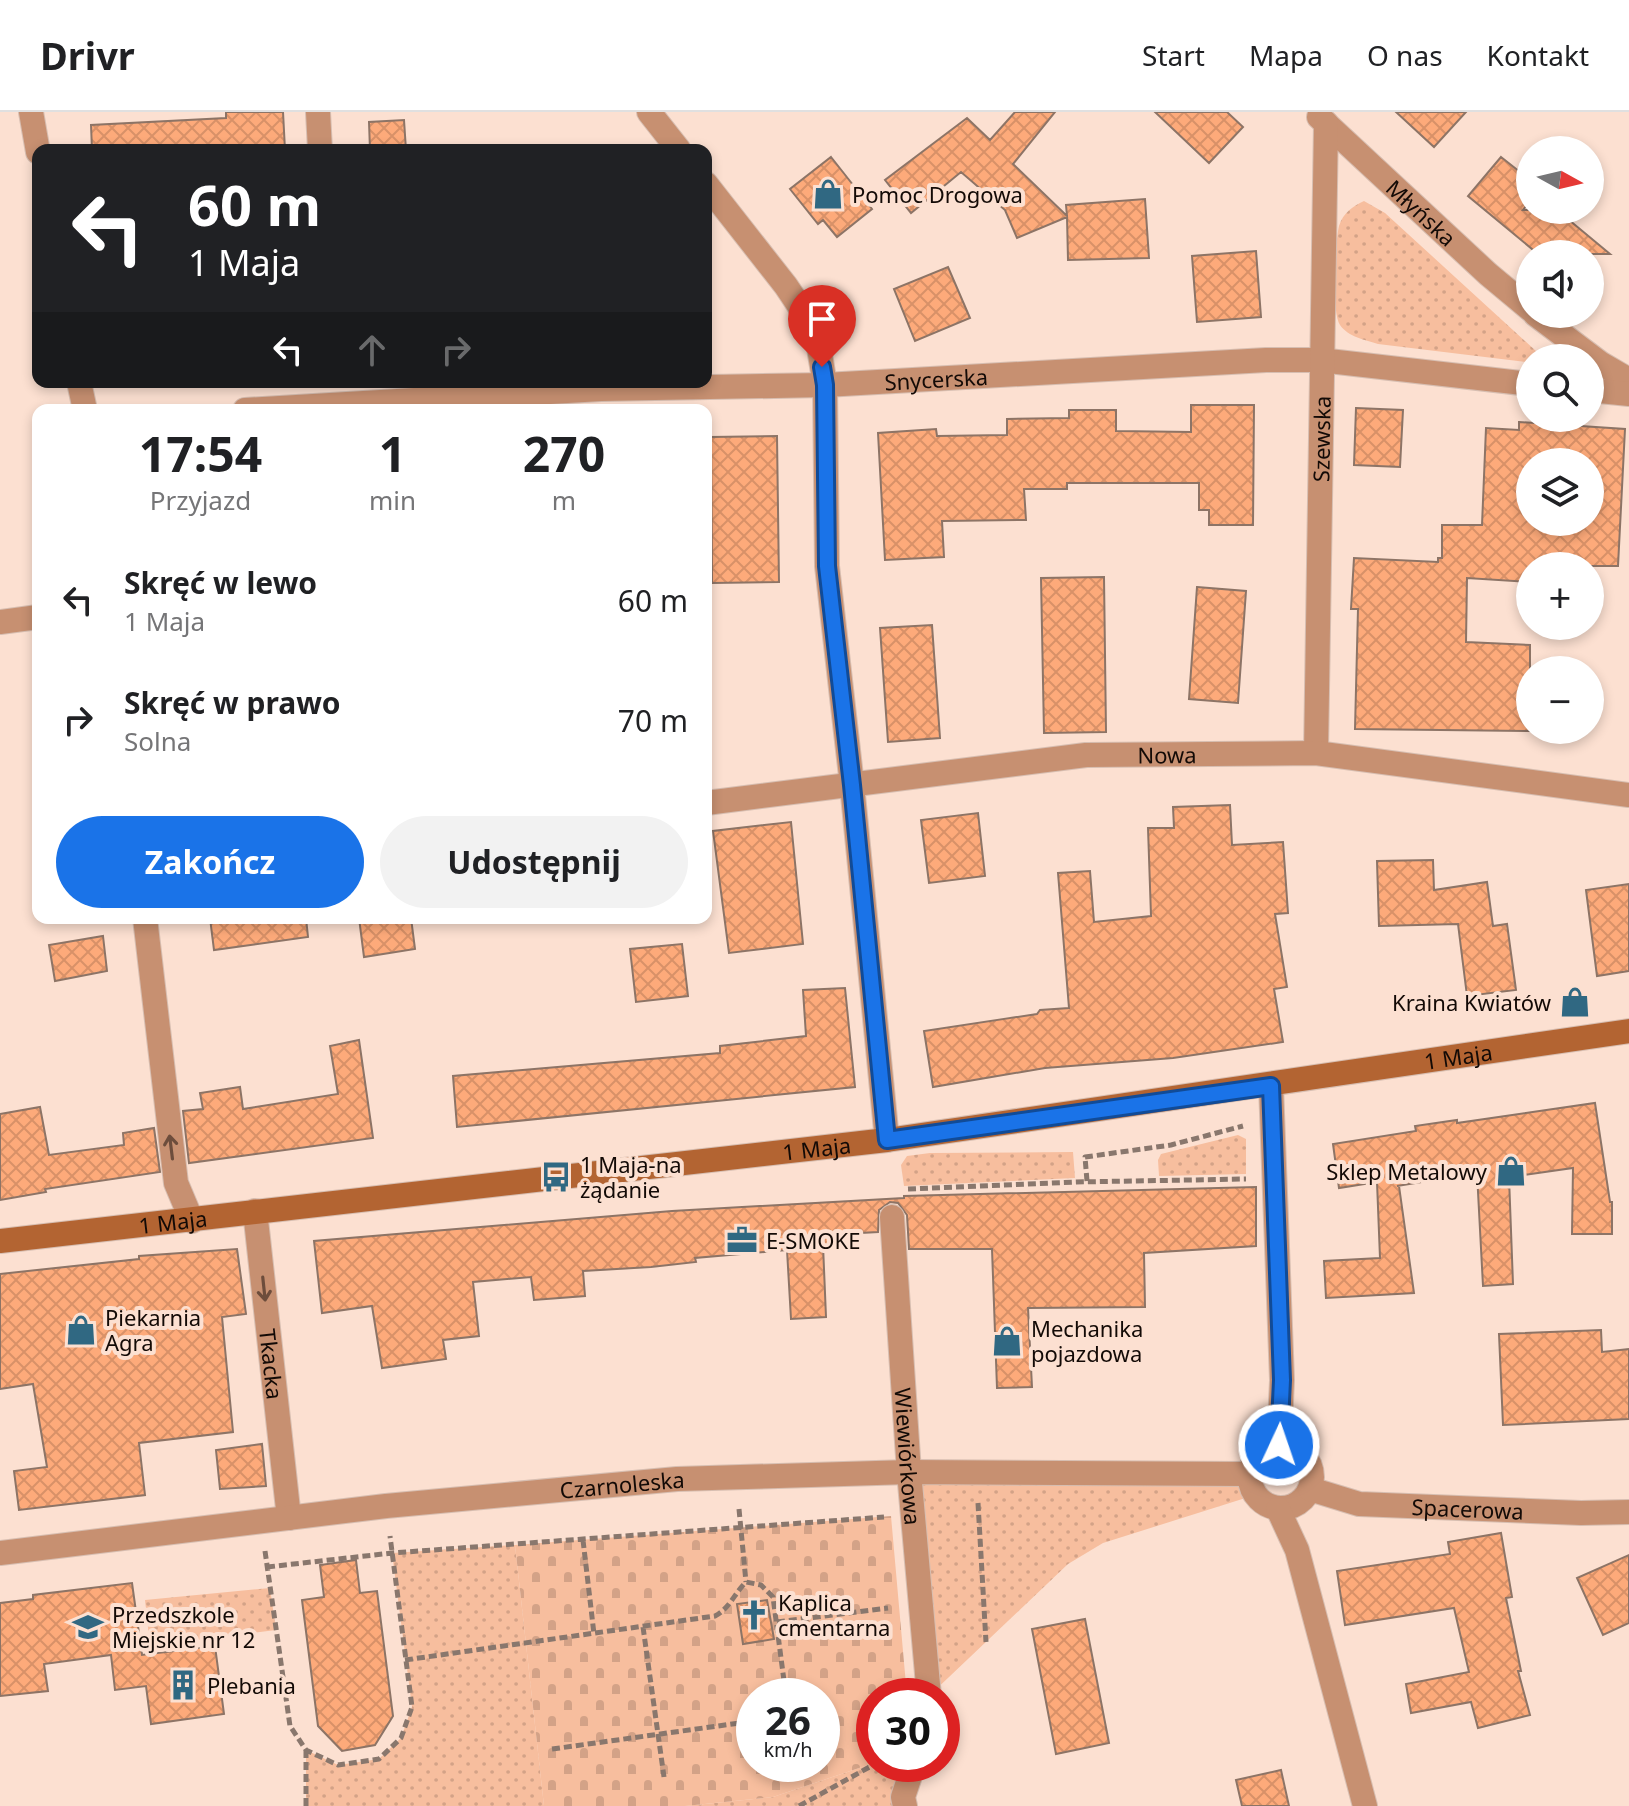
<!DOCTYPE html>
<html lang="pl">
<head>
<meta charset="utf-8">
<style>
	:root { --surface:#fff; --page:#f2f2f2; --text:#202124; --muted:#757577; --line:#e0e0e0; --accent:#1a73e8 }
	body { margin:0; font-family:"Noto Sans",sans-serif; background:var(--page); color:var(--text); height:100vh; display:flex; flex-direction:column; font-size:30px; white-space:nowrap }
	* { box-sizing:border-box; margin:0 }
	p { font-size:26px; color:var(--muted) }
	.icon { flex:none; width:44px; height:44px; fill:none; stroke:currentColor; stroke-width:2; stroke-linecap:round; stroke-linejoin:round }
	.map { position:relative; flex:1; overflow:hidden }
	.panel { position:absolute; left:32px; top:292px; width:680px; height:520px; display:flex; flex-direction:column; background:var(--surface); border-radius:16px; box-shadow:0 4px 12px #0003 }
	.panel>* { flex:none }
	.guide { position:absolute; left:32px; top:32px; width:680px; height:244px; border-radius:16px; box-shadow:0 4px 12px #0003; background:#202124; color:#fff; overflow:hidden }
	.needle { width:52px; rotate:98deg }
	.fabs { position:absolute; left:1516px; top:24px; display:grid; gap:16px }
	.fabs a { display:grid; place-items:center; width:88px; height:88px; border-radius:50%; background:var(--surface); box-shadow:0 4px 12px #0003; font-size:40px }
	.speed { position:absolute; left:736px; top:1566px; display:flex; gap:16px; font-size:40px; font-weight:700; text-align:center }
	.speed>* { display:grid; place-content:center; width:104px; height:104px; border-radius:50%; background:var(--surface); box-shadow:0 4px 12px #0003; line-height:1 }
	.speed small { font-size:20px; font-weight:400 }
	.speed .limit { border:12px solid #d22; background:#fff; color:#111 }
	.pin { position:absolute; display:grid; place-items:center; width:68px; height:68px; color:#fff; margin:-82px -34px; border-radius:50% 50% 50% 0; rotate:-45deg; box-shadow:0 0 8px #0007 }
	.pin .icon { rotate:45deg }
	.me { position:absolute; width:88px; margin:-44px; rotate:3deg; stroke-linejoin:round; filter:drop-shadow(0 0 6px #0008) }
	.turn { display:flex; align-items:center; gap:28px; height:168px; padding:0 24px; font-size:36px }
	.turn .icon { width:104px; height:104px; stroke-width:2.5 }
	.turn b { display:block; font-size:56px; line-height:68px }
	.lanes { display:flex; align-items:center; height:76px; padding:0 24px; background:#0003; justify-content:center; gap:40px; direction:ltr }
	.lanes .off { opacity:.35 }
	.eta { display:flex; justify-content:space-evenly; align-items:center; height:136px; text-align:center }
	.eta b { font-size:48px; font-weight:700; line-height:56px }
	.primary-button { display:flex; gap:16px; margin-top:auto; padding:16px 24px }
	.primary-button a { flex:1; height:92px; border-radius:48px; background:var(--accent); color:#fff; font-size:32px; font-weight:700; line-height:92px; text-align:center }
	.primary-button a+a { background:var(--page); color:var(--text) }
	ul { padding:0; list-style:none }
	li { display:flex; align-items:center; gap:24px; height:120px; padding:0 24px }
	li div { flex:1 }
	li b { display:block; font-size:30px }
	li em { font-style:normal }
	header { display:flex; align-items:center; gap:48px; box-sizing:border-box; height:112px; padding:0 40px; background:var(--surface); border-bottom:2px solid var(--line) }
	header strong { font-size:38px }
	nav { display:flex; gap:44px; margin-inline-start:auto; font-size:28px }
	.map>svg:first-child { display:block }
	.grass { fill:url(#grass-dots) }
	.cemetery { fill:url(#cemetery-stones); fill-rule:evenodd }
	.building { fill:url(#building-cross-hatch); stroke:#8d7466; stroke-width:2; fill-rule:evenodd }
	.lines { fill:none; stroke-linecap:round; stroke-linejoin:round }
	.street-casing { stroke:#d7beb1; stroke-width:26 }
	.secondary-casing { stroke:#d7beb1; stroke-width:26 }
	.path { stroke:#89776d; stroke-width:5; stroke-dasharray:8 4; stroke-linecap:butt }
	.street { stroke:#c79071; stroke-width:24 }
	.secondary { stroke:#b36432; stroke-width:24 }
	.oneway { stroke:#6d4d3c }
	.route-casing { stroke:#114b97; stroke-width:20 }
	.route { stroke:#1a73e8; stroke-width:14 }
	.labels { text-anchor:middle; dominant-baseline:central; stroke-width:8; stroke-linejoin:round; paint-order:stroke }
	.poi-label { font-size:22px; fill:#130a06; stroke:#fce0d1; text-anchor:start }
	.street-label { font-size:22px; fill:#130a06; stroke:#fce0d1 }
</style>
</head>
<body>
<header>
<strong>Drivr</strong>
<nav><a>Start</a><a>Mapa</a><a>O nas</a><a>Kontakt</a></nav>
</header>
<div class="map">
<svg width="1629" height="1694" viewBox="0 0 1629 1694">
	<defs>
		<pattern id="grass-dots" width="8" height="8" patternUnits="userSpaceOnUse" patternTransform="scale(2)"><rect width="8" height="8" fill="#f7be9e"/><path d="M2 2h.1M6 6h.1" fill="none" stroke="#d3a287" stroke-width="1.8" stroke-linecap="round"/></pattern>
		<pattern id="cemetery-stones" width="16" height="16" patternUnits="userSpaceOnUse" patternTransform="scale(2)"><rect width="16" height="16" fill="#f7be9e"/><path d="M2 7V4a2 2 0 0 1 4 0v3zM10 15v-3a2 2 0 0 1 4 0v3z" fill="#d3a287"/></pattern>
		<pattern id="building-cross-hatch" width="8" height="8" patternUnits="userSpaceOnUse" patternTransform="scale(2)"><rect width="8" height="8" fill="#fdaa7a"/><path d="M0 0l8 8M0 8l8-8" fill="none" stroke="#d89168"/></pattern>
	</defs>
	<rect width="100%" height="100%" fill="#fce0d1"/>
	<path class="grass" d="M1364,89L1385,101L1537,240L1527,250L1378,232C1366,228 1348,225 1340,213C1331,199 1335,131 1339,114C1343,101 1353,94 1364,89Z
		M1238,1023L1246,1027V1062L1159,1064L1158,1048L1161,1042Z
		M1073,1040L1075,1066L904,1074L901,1053L907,1044L930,1041Z
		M909,1360L1249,1362L1255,1383L1103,1431L1068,1452L929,1584Z
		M515,1433L544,1694H306V1638L338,1653L379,1647L401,1626L412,1595L392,1441Z
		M270,1476L276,1518L150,1534L145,1488Z
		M874,1651L914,1652L894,1694H806L805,1691L799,1694H685L773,1685Z"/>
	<path class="cemetery" d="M891,1404L907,1584H874V1651L773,1685L685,1694H544L515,1433ZM754,1584H822V1652H754Z"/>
	<path class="building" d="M226,0H283L285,38H92L91,13L226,6Z
		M1015,0H1055L1013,52L1067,104L1066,93L1145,87L1149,146L1068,148L1067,105L1017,126L1005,98L961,60L911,101L885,68L967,6L990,28Z
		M1155,0H1227L1243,15L1209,51Z
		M1396,0H1466L1434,35Z
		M404,8L406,38H370L369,10Z
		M831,45L872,97L837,125L823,108L818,112L790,77Z
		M1501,45L1530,68V89L1523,98H1557L1610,142H1538L1468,84Z
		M1256,139L1261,205L1197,210L1192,144Z
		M948,155L970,206L915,229L894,177Z
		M1191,293H1254L1253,413H1209V398H1199V371H1067V377H1024L1026,408L942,409L944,445L885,448L878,321L936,317L937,324L1007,323V307L1069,306V298H1116V319L1191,320Z
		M1356,296L1403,298L1400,355L1354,353Z
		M1519,310L1625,317L1618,454H1530V470L1467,466L1466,530L1530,533V619L1355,617L1358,497H1351L1354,446L1438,450V446H1442V413H1482L1486,316L1519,318ZM1530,350H1590V410H1530Z
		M777,324L779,470L712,471L711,325Z
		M1104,465L1106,620L1044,621L1041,466Z
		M1197,475L1246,479L1238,591L1189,587Z
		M932,513L940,626L888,630L880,516Z
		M1230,693L1232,733L1283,730L1288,801L1275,802L1287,875L1274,877L1283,930L1173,946L1045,956L933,975L924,919L1037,902L1040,898L1069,896L1058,761L1090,759L1094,810L1151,804L1148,716H1174L1173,695Z
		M978,701L985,764L929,771L921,708Z
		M791,710L803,832L729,841L713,719Z
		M1433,748L1434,778L1487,770L1493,814L1507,812L1516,878L1467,884L1458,812L1379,814L1377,749Z
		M1629,772V859L1597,864L1586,778Z
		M210,806H306L308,825L214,838Z
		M359,806H411L415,837L364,845Z
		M103,824L107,859L55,869L49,833Z
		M682,832L688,884L636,890L630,837Z
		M845,876L855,975L457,1015L453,964L720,941V934L806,924L803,878Z
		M359,928L373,1026L189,1051L183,999L203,997L200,981L240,975L243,997L338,982L330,934Z
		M1595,991L1610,1090H1612V1122H1572L1573,1056L1509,1065L1513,1172L1483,1174L1477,1061L1397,1074H1399L1414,1181L1326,1186L1324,1149L1380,1146L1377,1070L1339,1076L1333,1032L1416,1019L1415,1014L1457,1008V1011Z
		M40,995L49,1043L124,1033L123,1021L154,1016L160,1060L45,1077L46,1080L0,1088V1002Z
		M1256,1075V1134L1144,1141L1145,1195L1028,1196L1032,1275L997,1276L992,1137H909L907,1103L898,1091L890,1090L879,1098L878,1120L842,1122V1132L823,1133L826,1205L791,1207L787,1138L695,1146L696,1150L651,1155L583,1159L585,1184L534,1188L531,1165L473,1170L479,1224L443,1228L446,1247L382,1256L372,1194L322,1201L314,1129L672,1099L904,1086V1084Z
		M237,1137L246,1202L222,1205L233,1320L139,1331L145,1383L19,1398L14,1359L47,1355L33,1272L0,1277V1162L139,1147V1144Z
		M1601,1218L1602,1240L1629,1237V1307L1503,1313L1499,1222Z
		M262,1332L266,1374L220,1377L216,1338Z
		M1501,1421L1512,1485L1506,1486L1521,1559H1518L1530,1603L1478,1616L1471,1590L1411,1601L1406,1572L1469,1560L1454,1496L1345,1513L1337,1459L1450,1442L1448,1430Z
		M1629,1443V1511L1603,1523L1577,1466Z
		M356,1448L360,1481L377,1479L393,1604L375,1633L342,1639L318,1614L302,1488L324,1485L320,1453Z
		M132,1471L142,1543L215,1534L224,1602L151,1612L146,1574L115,1578L111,1543L44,1552L48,1579L0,1584V1491L33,1487V1483Z
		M767,1488L774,1527L743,1532L737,1492Z
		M1085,1507L1109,1631L1056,1642L1032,1517Z
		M1281,1658L1289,1694H1242L1236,1668Z"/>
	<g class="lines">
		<g class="street-casing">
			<g id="street">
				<path d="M31,0L38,40"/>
				<path d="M318,0L320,38"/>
				<path d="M649,0L679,38"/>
				<path id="s1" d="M1319,5L1488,162L1530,197"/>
				<path d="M706,72L786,174L808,207L819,236L825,273L827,454L852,673L887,1028"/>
				<path d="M1535,202L1600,251L1629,268"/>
				<path d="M79,270L85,298"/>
				<path d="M1590,278L1629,282"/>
				<path id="s2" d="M245,298L601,277L825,273L1266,248H1320L1530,272"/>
				<path d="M0,510L38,505"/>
				<path id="s3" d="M1316,641L1326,11"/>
				<path id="s4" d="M706,691L1086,643L1316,641L1629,683"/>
				<path d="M145,806L176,1071L192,1109"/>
				<path d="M1271,974L1282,1268L1279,1333"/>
				<path id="s5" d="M255,1099L289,1406"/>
				<path id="s6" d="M892,1105L909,1360L929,1584"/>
				<circle cx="1281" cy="1365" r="31"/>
				<path id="s7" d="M1310,1377L1359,1392L1581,1401L1629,1400"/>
				<path d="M1278,1397L1297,1438L1365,1694"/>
				<path id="s8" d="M0,1441L386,1394L677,1367L909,1360L1249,1362"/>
				<path d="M905,1694L903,1685L914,1652"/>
			</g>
		</g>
		<g class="secondary-casing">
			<g id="secondary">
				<path id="s9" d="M0,1129L887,1028L1629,919"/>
			</g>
		</g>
		<path class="path" d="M1087,1069L1085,1045L1171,1033L1243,1014
			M908,1077L1076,1070L1246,1067
			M978,1391L986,1530
			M739,1397L746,1470
			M583,1428L594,1522
			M265,1439L290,1614L306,1638L338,1653L379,1647L401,1626L412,1595L390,1424
			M267,1455L392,1441L884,1405
			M777,1510L888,1496
			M643,1515L664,1665
			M405,1548L715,1504C730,1496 734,1482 746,1470L761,1473L773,1485L786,1584
			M552,1637L754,1609
			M306,1694V1638
			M799,1694L875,1652"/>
		<use href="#street" class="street"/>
		<use href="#secondary" class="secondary"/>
	</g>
	<defs><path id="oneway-shaft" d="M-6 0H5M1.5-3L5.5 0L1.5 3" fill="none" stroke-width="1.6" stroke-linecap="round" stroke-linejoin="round" transform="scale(2)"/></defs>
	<g class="oneway">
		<use href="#oneway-shaft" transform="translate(171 1035) rotate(-97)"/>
		<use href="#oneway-shaft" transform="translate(264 1177) rotate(84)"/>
	</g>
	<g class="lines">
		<g class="route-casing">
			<path id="route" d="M822,255L825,273L827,454L852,673L887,1028L1271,974L1282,1268L1279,1333"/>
		</g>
		<use href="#route" class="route"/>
	</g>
	<defs>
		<g id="shop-bare" transform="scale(2.4)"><path d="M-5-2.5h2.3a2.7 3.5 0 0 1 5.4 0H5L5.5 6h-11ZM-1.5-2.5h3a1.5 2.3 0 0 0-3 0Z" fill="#306882" stroke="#fce0d1" stroke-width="2.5" paint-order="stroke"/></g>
		<g id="bus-bare" transform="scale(2.4)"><path d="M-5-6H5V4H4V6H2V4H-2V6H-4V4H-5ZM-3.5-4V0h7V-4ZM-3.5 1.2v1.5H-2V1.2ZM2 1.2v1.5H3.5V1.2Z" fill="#306882" stroke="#fce0d1" stroke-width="2.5" paint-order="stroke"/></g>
		<g id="office-bare" transform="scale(2.4)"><path d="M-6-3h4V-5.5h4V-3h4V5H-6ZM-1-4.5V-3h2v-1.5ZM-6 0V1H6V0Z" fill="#306882" stroke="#fce0d1" stroke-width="2.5" paint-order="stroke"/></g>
		<g id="church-bare" transform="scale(2.4)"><path d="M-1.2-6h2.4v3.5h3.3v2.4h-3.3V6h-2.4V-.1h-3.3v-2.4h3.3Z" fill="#306882" stroke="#fce0d1" stroke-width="2.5" paint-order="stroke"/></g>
		<g id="school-bare" transform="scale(2.4)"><path d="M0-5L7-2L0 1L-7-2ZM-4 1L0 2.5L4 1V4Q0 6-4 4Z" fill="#306882" stroke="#fce0d1" stroke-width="2.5" paint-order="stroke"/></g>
		<g id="building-bare" transform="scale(2.4)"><path d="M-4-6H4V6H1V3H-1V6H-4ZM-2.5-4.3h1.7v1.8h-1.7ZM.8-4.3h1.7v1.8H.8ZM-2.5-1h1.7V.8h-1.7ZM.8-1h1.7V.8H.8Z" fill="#306882" stroke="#fce0d1" stroke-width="2.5" paint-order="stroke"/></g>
	</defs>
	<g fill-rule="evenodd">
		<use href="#shop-bare" x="828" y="82"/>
		<use href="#shop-bare" x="1575" y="890"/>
		<use href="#shop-bare" x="1511" y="1059"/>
		<use href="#bus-bare" x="556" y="1065"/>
		<use href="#office-bare" x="742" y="1128"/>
		<use href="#shop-bare" x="81" y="1218"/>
		<use href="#shop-bare" x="1007" y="1229"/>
		<use href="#church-bare" x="754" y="1503"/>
		<use href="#school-bare" x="88" y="1515"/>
		<use href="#building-bare" x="183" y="1573"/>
	</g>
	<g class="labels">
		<g class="poi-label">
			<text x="852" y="82">Pomoc Drogowa</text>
			<text x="1551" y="890" text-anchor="end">Kraina Kwiatów</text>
			<text x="580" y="1052">1 Maja-na<tspan x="580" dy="25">żądanie</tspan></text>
			<text x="1487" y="1059" text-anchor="end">Sklep Metalowy</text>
			<text x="766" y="1128">E-SMOKE</text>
			<text x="105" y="1205">Piekarnia<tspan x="105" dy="25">Agra</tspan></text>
			<text x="1031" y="1216">Mechanika<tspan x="1031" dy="25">pojazdowa</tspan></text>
			<text x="778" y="1490">Kaplica<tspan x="778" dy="25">cmentarna</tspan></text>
			<text x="112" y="1502">Przedszkole<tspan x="112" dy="25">Miejskie nr 12</tspan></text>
			<text x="207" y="1573">Plebania</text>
		</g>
		<g class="street-label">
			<text stroke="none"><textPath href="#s1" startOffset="140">Młyńska</textPath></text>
			<text stroke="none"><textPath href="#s2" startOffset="692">Snycerska</textPath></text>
			<text stroke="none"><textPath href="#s3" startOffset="314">Szewska</textPath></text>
			<text stroke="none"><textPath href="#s4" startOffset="464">Nowa</textPath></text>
			<text stroke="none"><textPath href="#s9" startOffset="1470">1 Maja</textPath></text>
			<text stroke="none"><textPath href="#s9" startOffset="822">1 Maja</textPath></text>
			<text stroke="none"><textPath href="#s9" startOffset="174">1 Maja</textPath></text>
			<text stroke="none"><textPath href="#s5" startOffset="154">Tkacka</textPath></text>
			<text stroke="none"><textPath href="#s6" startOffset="240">Wiewiórkowa</textPath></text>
			<text stroke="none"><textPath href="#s8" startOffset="626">Czarnoleska</textPath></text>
			<text stroke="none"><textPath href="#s7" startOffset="160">Spacerowa</textPath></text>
		</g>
	</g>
</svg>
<div class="fabs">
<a><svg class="needle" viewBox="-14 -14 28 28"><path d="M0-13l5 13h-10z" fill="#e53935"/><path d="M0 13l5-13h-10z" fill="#757577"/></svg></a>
<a><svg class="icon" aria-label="sound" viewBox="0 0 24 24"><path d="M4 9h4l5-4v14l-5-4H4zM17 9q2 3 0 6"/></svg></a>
<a><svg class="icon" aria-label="search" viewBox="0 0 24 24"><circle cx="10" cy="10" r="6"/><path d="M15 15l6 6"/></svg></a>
<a><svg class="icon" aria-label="layers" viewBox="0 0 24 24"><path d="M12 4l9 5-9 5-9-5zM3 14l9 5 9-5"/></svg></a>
<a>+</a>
<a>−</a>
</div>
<div class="speed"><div>26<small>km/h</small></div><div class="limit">30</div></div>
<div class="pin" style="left:822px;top:255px;background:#d93025"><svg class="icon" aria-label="arrive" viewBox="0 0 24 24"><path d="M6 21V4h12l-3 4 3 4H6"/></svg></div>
<svg class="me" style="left:1279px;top:1333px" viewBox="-20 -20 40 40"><circle r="17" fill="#1a73e8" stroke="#fff" stroke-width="3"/><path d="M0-11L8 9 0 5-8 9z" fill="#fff"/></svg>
<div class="guide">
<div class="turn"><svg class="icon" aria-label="left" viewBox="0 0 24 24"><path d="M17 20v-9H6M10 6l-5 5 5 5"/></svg><div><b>60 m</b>1 Maja</div></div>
<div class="lanes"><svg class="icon" aria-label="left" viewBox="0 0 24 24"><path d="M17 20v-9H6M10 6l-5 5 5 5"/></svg><svg class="icon off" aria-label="ahead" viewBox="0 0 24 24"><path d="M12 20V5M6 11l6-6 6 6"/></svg><svg class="icon off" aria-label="right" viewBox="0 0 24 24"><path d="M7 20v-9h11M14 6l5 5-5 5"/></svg></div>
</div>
<section class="panel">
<div class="eta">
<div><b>17:54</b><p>Przyjazd</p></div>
<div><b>1</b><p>min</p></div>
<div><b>270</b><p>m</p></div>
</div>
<ul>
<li><svg class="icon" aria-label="left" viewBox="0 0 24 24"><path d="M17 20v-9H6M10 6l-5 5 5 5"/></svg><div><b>Skręć w lewo</b><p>1 Maja</p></div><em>60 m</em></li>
<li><svg class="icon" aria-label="right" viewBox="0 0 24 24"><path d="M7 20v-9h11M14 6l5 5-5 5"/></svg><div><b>Skręć w prawo</b><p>Solna</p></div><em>70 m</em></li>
</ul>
<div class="primary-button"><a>Zakończ</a><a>Udostępnij</a></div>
</section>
</div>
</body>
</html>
